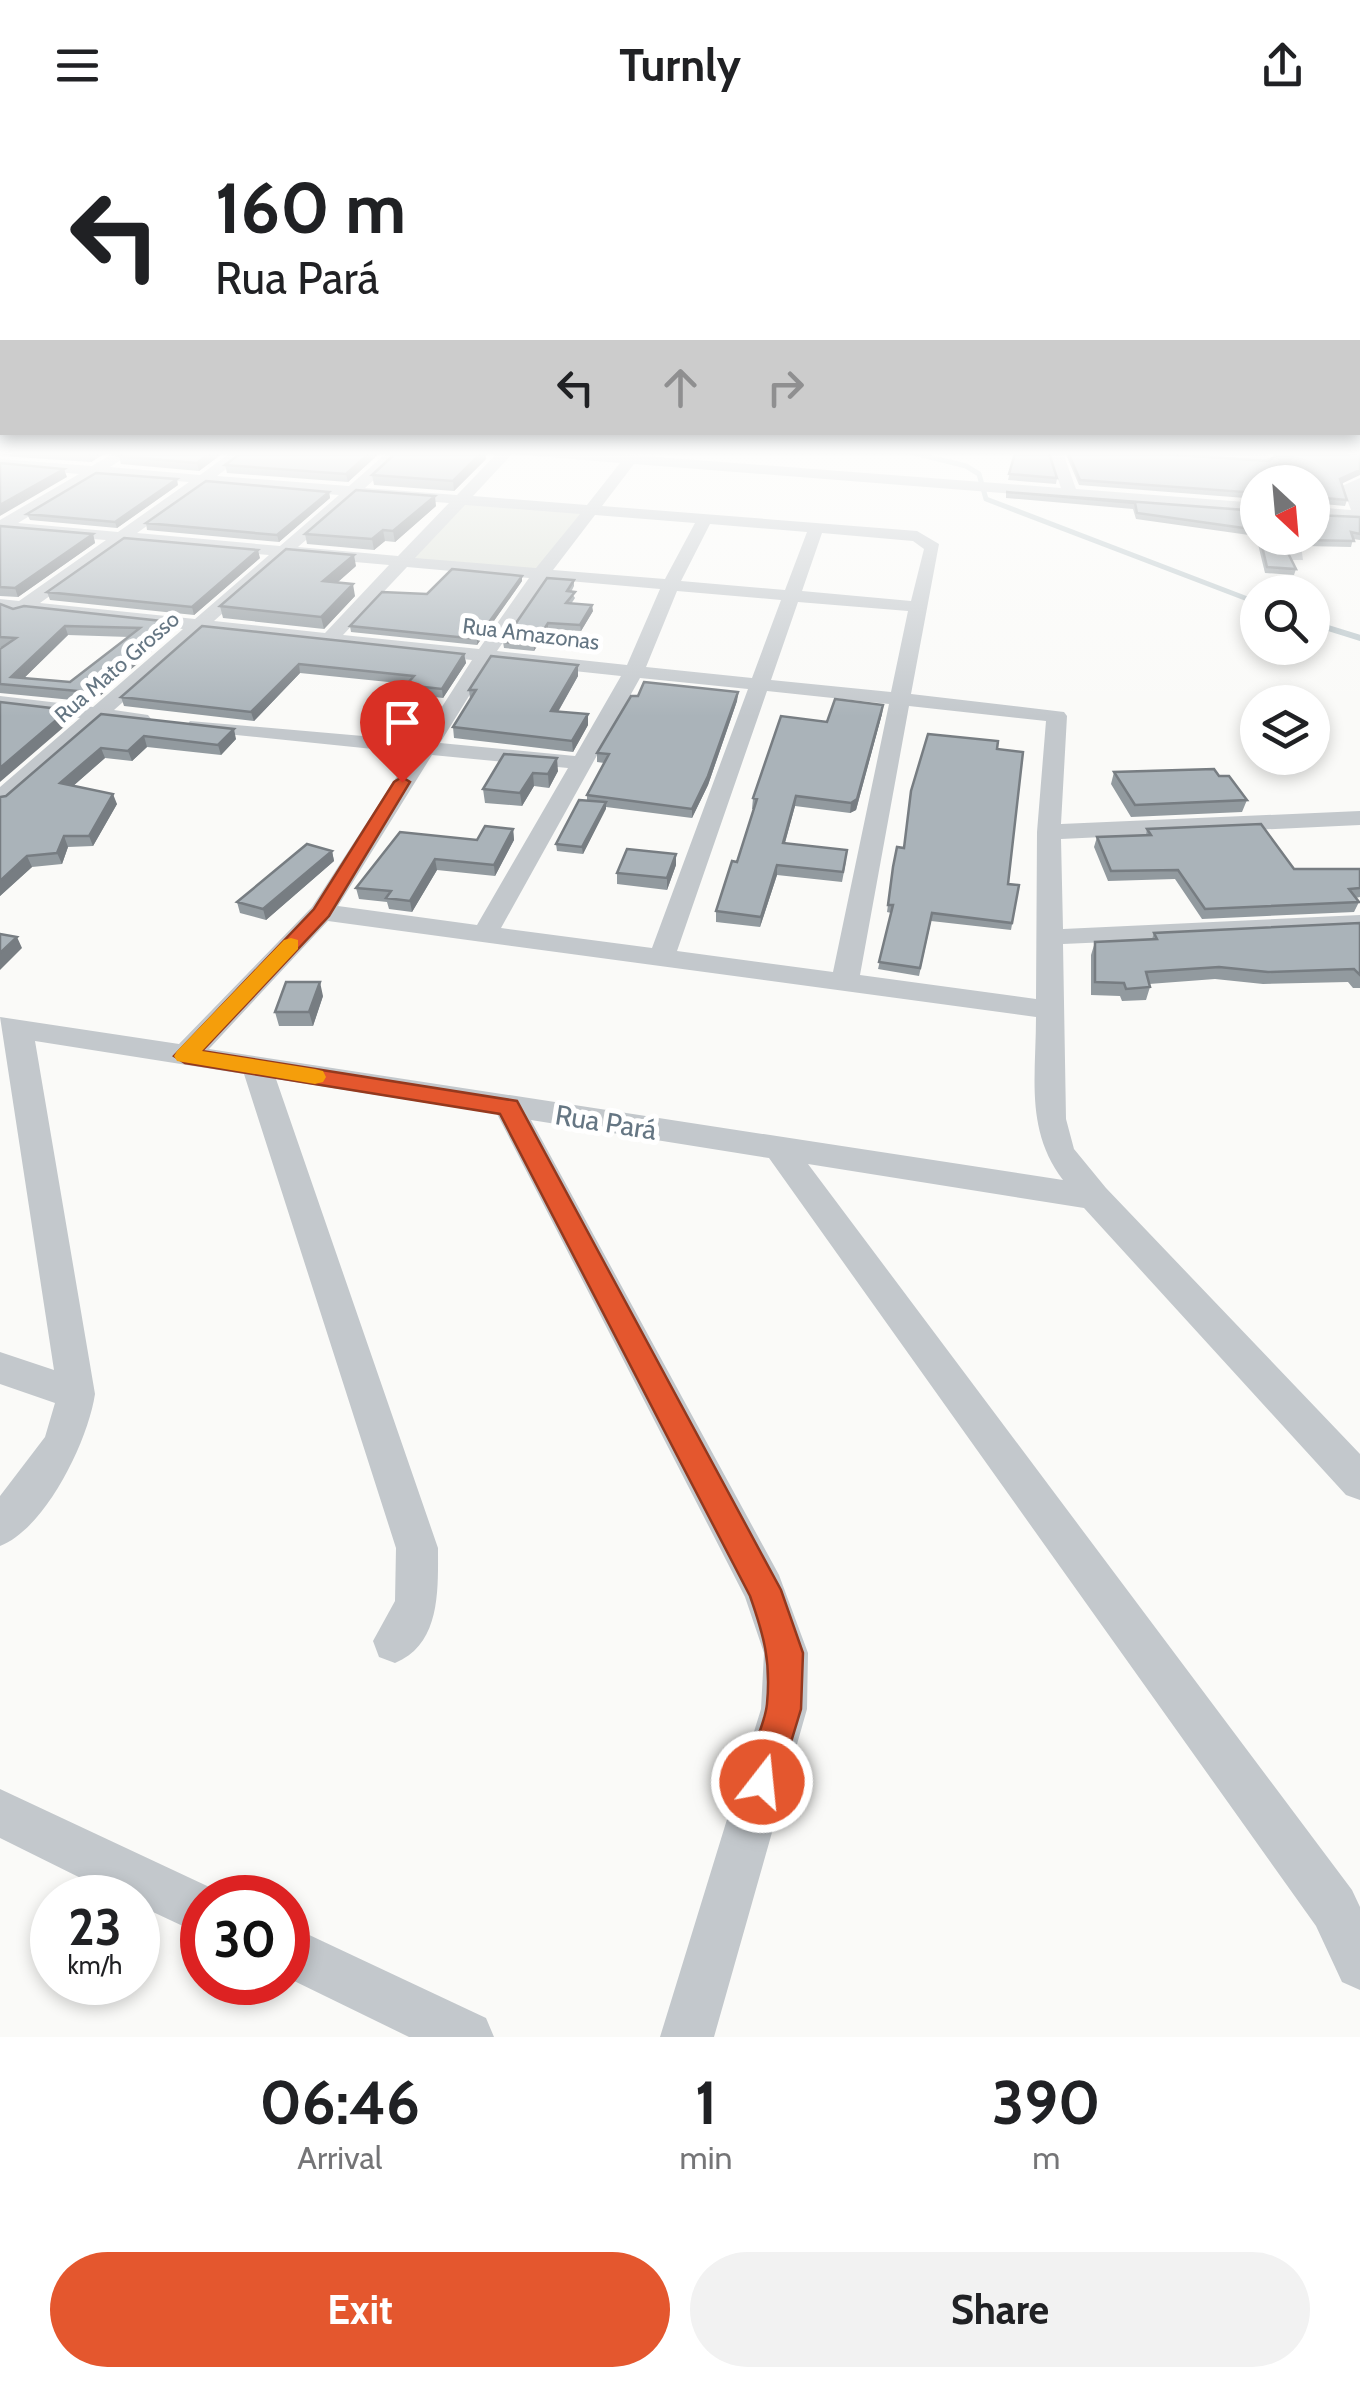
<!DOCTYPE html>
<html lang="en">
<head>
<meta charset="utf-8">
<style>
	:root { --surface:#fff; --page:#f2f2f2; --text:#202124; --muted:#757577; --accent:#e4572e }
	body { margin:0; font-family:Cabin,sans-serif; background:var(--page); color:var(--text); height:100vh; display:flex; flex-direction:column; font-size:38px; white-space:nowrap }
	* { box-sizing:border-box; margin:0 }
	p { font-size:32px; color:var(--muted) }
	.icon { flex:none; width:55px; height:55px; fill:none; stroke:currentColor; stroke-width:2; stroke-linecap:round; stroke-linejoin:round }
	.map { position:relative; height:1907px; overflow:hidden }
	.side { display:flex; flex-direction:column; background:var(--surface); flex:1 }
	.side>* { flex:none }
	.guide { position:absolute; left:0px; top:0px; width:1360px; height:305px; box-shadow:0 5px 15px #0003; background:#fff; color:var(--text); overflow:hidden }
	.needle { width:65px; rotate:154deg }
	.buttons { position:absolute; left:1240px; top:335px; display:grid; gap:20px }
	.buttons a { display:grid; place-items:center; width:90px; height:90px; border-radius:50%; background:var(--surface); box-shadow:0 5px 15px #0003; font-size:50px }
	.speed { position:absolute; left:30px; top:1745px; display:flex; gap:20px; font-size:50px; font-weight:700; text-align:center }
	.speed>* { display:grid; place-content:center; width:130px; height:130px; border-radius:50%; background:var(--surface); box-shadow:0 5px 15px #0003; line-height:1 }
	.speed small { font-size:25px; font-weight:400 }
	.speed .limit { border:15px solid #d22; background:#fff; color:#111 }
	.pin { position:absolute; display:grid; place-items:center; width:85px; height:85px; color:#fff; margin:-102px -42px; border-radius:50% 50% 50% 0; rotate:-45deg; box-shadow:0 0 10px #0007 }
	.pin .icon { rotate:45deg }
	.me { position:absolute; width:110px; margin:-55px; rotate:16deg; stroke-linejoin:round; filter:drop-shadow(0 0 8px #0008) }
	.turn { display:flex; align-items:center; gap:35px; height:210px; padding:0 50px; font-size:45px }
	.turn .icon { width:130px; height:130px; stroke-width:2.5 }
	.turn b { display:block; font-size:70px; line-height:85px }
	.lanes { display:flex; align-items:center; height:95px; padding:0 50px; background:#0003; justify-content:center; gap:50px; direction:ltr }
	.lanes .off { opacity:.35 }
	.eta { display:flex; justify-content:space-evenly; align-items:center; height:170px; text-align:center }
	.eta b { font-size:60px; font-weight:800; line-height:70px }
	.primary-button { display:flex; gap:20px; margin-top:auto; padding:20px 50px }
	.primary-button a { flex:1; height:115px; border-radius:60px; background:var(--accent); color:#fff; font-size:40px; font-weight:800; line-height:115px; text-align:center }
	.primary-button a+a { background:var(--page); color:var(--text) }
	header { display:flex; justify-content:space-between; align-items:center; height:130px; padding:0 50px; background:var(--surface); font-size:45px; font-weight:800 }
	.map>svg:first-child { display:block }
	.green { fill:#dadfd7 }
	.lines { fill:none; stroke-linecap:round; stroke-linejoin:round }
	.stream-far1 { stroke:#bbc7cb; stroke-width:5 }
	.stream { stroke:#bbc7cb; stroke-width:6 }
	.minor { fill:#c3c8cc; fill-rule:evenodd }
	.wall { fill:#929a9f; fill-rule:evenodd }
	.shaded-wall { fill:#777d82 }
	.building { fill:#aab3b9; stroke:#777d82; stroke-width:2.5; fill-rule:evenodd }
	.route { fill:#e4572e; stroke:#94391e; stroke-width:2.5 }
	.slow { fill:#f59e0b }
	.labels { text-anchor:middle; dominant-baseline:central; stroke-width:10; stroke-linejoin:round; paint-order:stroke }
	.far-street-label { font-size:22px; fill:#657683; stroke:#fff }
	.street-label { font-size:28px; fill:#657683; stroke:#fff }
</style>
</head>
<body>
<header><svg class="icon" aria-label="menu" viewBox="0 0 24 24"><path d="M4 6h16M4 12h16M4 18h16"/></svg>Turnly<svg class="icon" aria-label="share" viewBox="0 0 24 24"><path d="M12 15V3M7 8l5-5 5 5M5 13v7h14v-7"/></svg></header>
<div class="map">
<svg width="1360" height="1907" viewBox="0 0 1360 1907">
	<rect width="100%" height="100%" fill="#fafaf8"/>
	<path class="green" d="M462,372L586,381L536,442L408,431Z"/>
	<g class="lines">
		<path class="stream-far1" d="M902,320L966,336L979,344L986,369L1258,473"/>
		<path class="stream" d="M1312,493L1360,508"/>
		<path class="minor" d="M118,320H136L110,337L200,345L234,320H251L217,346L349,356L390,320H406L365,358L457,365L500,320H567L1061,358L1048,320H1062L1076,359L1258,373V383L634,334L602,376L917,401L939,414L911,564L1064,582L1067,586L1061,694L1360,681V695L1061,709L1063,799L1360,785V801L1063,814L1066,989L1074,1019L1106,1058L1360,1324V1370L1346,1365L1084,1078L808,1034L1352,1760L1360,1777V1860L1342,1852L1316,1796L769,1028L531,990L779,1445L808,1523L807,1579L714,1907H660L761,1579L764,1523L745,1467L497,984L276,949L438,1418C438,1460 441,1514 395,1533L379,1527L373,1511L395,1471L396,1418L244,944L35,911L95,1264C88,1311 46,1398 0,1416V1366L45,1307L55,1273L0,1254V1222L54,1240L0,887L179,914L312,777L412,623L197,601L190,599L187,595L190,591L420,611L472,530L203,501L114,580L148,585L151,589L148,593L102,591L8,674L0,676V657L80,588L0,578V566L93,577L183,499L27,482L18,485L0,479V469L19,471L106,410L0,402V390L79,344L0,337V329L92,336ZM512,324L620,333L587,375L473,366ZM97,345L189,352L118,402L18,393ZM206,354L339,365L280,416L137,403ZM356,366L449,373L398,426L298,417ZM465,375L580,384L536,438L415,428ZM595,385L695,393L665,449L553,440ZM710,394L807,402L785,460L681,451ZM822,403L913,411L924,419L911,471L802,461ZM125,412L269,425L195,489L40,473ZM287,426L389,435L325,503L214,491ZM407,437L529,448L479,519L343,505ZM546,449L660,459L627,535L497,521ZM677,461L781,470L752,548L646,537ZM798,472L908,481L891,562L771,550ZM490,532L621,546L575,626L440,613ZM640,548L748,559L652,818L501,798ZM767,561L889,574L833,842L677,821ZM909,576L1046,591L1037,702L1036,869L860,845ZM432,625L568,638L477,795L338,776ZM328,791L1036,887C1036,947 1025,1000 1063,1050L209,919Z
			M1124,320L1268,325L1275,329L1268,333L1131,324Z
			M1360,348V390L1312,387V377L1351,380L1342,356Z
			M1284,408H1300L1303,430H1291Z
			M0,1659L220,1762L222,1768H202V1805L138,1775V1768H121L0,1708Z
			M288,1795L486,1888L494,1907H409L288,1848Z"/>
	</g>
	<path class="wall" d="M0,320H110L91,332L0,326Z
		M227,320L199,341L121,334L119,326Z
		M245,320H383L348,352L227,343L225,335Z
		M399,320H485L486,329L454,361L374,355L372,345Z
		M993,320H1048L1057,348L1056,354L1008,350L1015,322Z
		M1064,320H1129L1132,322L1269,331L1276,326L1268,321L1243,320H1360L1342,353L1347,370L1345,376L1312,373V352H1258V369L1079,355Z
		M178,355L117,398L30,390L27,384Z
		M329,362L330,368L279,412L147,400L146,393Z
		M1006,362L1258,381V408H1283L1285,417L1296,439L1294,445L1265,443L1256,406L1136,389L1133,379L1006,368Z
		M436,376L395,412L385,411L374,420L307,414L305,404Z
		M1314,385L1360,387V410L1353,409L1351,417L1305,416L1303,408H1312Z
		M0,396L93,404L95,413L18,467L0,466Z
		M260,428L194,485L50,470L47,462Z
		M356,436L337,453L355,466L324,499L223,488L220,476Z
		M574,450V456L571,462L575,468L571,474L593,481L581,501L548,499L534,521L504,518L503,512Z
		M522,451L477,515L351,502L350,496L427,464Z
		M0,474L13,479L174,502L93,572L0,563V519L3,517H0ZM68,505L129,507L70,552L24,548Z
		M202,496L464,524L466,533L443,568L408,564L406,555L408,554L300,543L254,591L124,576L121,567Z
		M578,535V546L558,582L588,584V595L573,622L454,608L453,597L470,569L469,560Z
		M738,562L737,571L708,655L692,688L606,677L583,724L557,721L556,714L587,671V665L604,633L597,632V623L638,566Z
		M883,575L882,584L856,680L850,683L795,676L785,713L846,731L842,752L777,745L760,797L716,792V781L737,732L754,679H752L753,668L827,592Z
		M101,584L236,609L221,625L147,617L132,631L105,628L73,656L117,674L93,716L68,717L62,734L32,737L0,766L6,666Z
		M997,619L1008,754L1019,755L1011,800L931,791L919,846L878,839L891,783L887,782L893,737L904,718Z
		M504,624L558,641L549,658L534,656L522,676L485,673L483,659Z
		M1114,642L1219,646L1247,670L1242,682L1131,687L1111,654Z
		M513,699L514,710L495,746L437,740L412,782L389,779L387,772L359,769L356,758L477,710Z
		M1147,699L1294,739H1360V767L1356,768L1359,772L1354,782L1202,789L1175,749L1108,751L1094,717L1097,707L1146,705Z
		M332,721L334,731L266,790L240,783L237,772Z
		M676,724V735L667,760L617,754V743Z
		M1360,793V858H1353L1348,852L1263,854L1215,849L1149,854L1150,857L1146,870L1122,871L1120,866L1091,865V825L1095,812L1152,809L1154,803Z
		M323,866L313,896H279L275,882Z"/>
	<path class="shaded-wall" d="M95,320H110L91,332L89,324Z
		M214,320H227L199,341L197,333Z
		M373,320H383L348,352L346,344Z
		M484,320H485L486,329L454,361L453,351Z
		M64,339L67,347L0,386V375Z
		M1360,340V345L1339,355L1340,349Z
		M177,349L178,355L117,398L115,392Z
		M329,362L330,368L279,412L277,405Z
		M435,366L436,376L395,412L393,401Z
		M383,400L385,411L374,420L372,409Z
		M93,404L95,413L18,467L15,458Z
		M258,420L260,428L194,485L192,477Z
		M354,425L356,436L325,463L323,451Z
		M522,446V451L477,515V509Z
		M353,454L355,466L324,499L321,487Z
		M592,475L593,481L581,501L580,495Z
		M171,492L174,502L93,572L89,562Z
		M548,493V499L534,521V515Z
		M65,496L68,505L17,555L11,547Z
		M464,524L466,533L443,568L442,559Z
		M299,534L300,543L254,591L251,582Z
		M578,535V546L552,592L551,581Z
		M738,562L737,571L708,655L692,688V679Z
		M883,575L882,584L856,680L850,683L851,673Z
		M68,580L72,590L0,652V638Z
		M588,584V595L573,622L572,611Z
		M234,599L236,609L221,625L218,615Z
		M144,606L147,617L132,631L128,621Z
		M101,618L105,628L64,664L60,653Z
		M557,628L558,641L549,658L548,644Z
		M533,643L534,656L522,676L520,663Z
		M113,664L117,674L93,716L89,706Z
		M796,666L795,676L782,723L783,713Z
		M606,672V679L583,724L582,717Z
		M513,699L514,710L495,746L494,735Z
		M64,706L68,717L62,734L57,723Z
		M332,721L334,731L266,790L263,779Z
		M676,724V735L667,760V748Z
		M27,726L32,737L0,766V751Z
		M435,729L437,740L412,782L410,771Z
		M777,735V745L760,797L761,787Z
		M17,807L22,818L0,840V823Z
		M320,852L323,866L313,896L309,882Z"/>
	<path class="building" d="M28,320H95L89,324Z
		M128,320H214L197,333L119,326Z
		M245,320H373L346,344L225,335Z
		M399,320H484L453,351L372,345Z
		M1016,320H1048L1057,348L1009,344Z
		M1067,320H1129L1132,322L1269,331L1280,322L1277,320H1360V340L1340,349L1347,370L1314,367L1312,369V352H1258V363L1080,350Z
		M0,333L64,339L0,375Z
		M96,343L177,349L115,392L27,384Z
		M206,351L329,362L277,405L146,393Z
		M356,360L435,366L393,401L383,400L372,409L305,404Z
		M1006,362L1258,381V400L1137,383L1135,373Z
		M1312,380L1314,385L1360,387V404L1351,402L1354,411L1307,410L1306,408H1312Z
		M0,396L93,404L15,458L0,457Z
		M124,408L258,420L192,477L47,462Z
		M1260,408H1283L1285,417L1296,439L1267,437Z
		M286,419L354,425L323,451L353,454L321,487L220,476Z
		M452,439L522,446L477,509L350,496L382,462L427,464Z
		M547,448L574,450L567,461L575,462L566,473L592,475L580,495L548,493L534,515L503,512Z
		M0,474L13,479L24,476L171,492L89,562L0,554V519L16,508L0,507ZM65,496L140,498L70,552L11,547Z
		M202,496L464,524L442,559L406,555L414,546L299,534L251,582L121,567Z
		M491,526L578,535L551,581L588,584L572,611L453,597L476,560H469Z
		M644,552L738,562L708,646L692,679L587,665L609,624L597,623L631,566H638Z
		M835,569L883,575L857,669L851,673L796,666L783,713L847,720L843,742L777,735L761,787L716,781L732,731L737,732L757,669L753,668L781,586L827,592Z
		M0,572L68,580L0,638Z
		M101,584L234,599L218,615L144,606L128,621L101,618L60,653L113,664L89,706H64L57,723L27,726L0,751V667L6,666Z
		M928,604L998,611L997,619L1023,622L1008,754L1019,755L1012,793L932,783L920,838L879,832L893,775H888L893,737L897,717L904,718L911,661Z
		M504,624L557,628L548,644L533,643L520,663L483,659Z
		M1214,639L1219,646H1229L1247,670L1135,675L1114,642Z
		M579,670L606,672L582,717L556,714Z
		M1261,694L1294,739H1360V758L1349,759L1359,772L1205,779L1178,740L1111,741L1097,707L1151,705L1147,699Z
		M485,696L513,699L494,735L435,729L410,771L386,768L391,761L356,758L400,702L477,710Z
		M307,714L332,721L263,779L237,772Z
		M627,719L676,724L667,748L617,743Z
		M1360,793V845L1354,839L1268,842L1219,837L1146,842L1150,857L1126,859L1124,853L1095,852V812L1157,809L1154,803Z
		M0,804L17,807L0,823Z
		M286,852H320L309,882H275Z"/>
	<linearGradient id="sky" x2="0" y2="1"><stop stop-color="#96bcdc"/><stop offset="0.55" stop-color="#fdfdfc"/><stop offset="1" stop-color="#fdfdfc" stop-opacity="0"/></linearGradient>
	<rect width="1360" height="587" fill="url(#sky)"/>
	<path class="route" d="M402,647L410,652L329,786L202,921L517,971L781,1460L803,1523L801,1579L775,1665L762,1670L750,1665C738,1637 764,1604 767,1574C771,1531 764,1506 750,1466L500,984L185,933L174,926L314,779L394,652Z"/>
	<path class="slow" d="M291,808L298,810V819L202,921L315,939L323,941L326,947L323,952L315,954L177,931L174,926L177,921L284,810Z"/>
	<g class="labels">
		<g class="far-street-label">
			<text transform="translate(531 504) rotate(7)">Rua Amazonas</text>
			<text transform="translate(117 537) rotate(-41)">Rua Mato Grosso</text>
		</g>
		<g class="street-label">
			<text transform="translate(606 992) rotate(9)">Rua Pará</text>
		</g>
	</g>
</svg>
<div class="buttons">
<a><svg class="needle" viewBox="-14 -14 28 28"><path d="M0-13l5 13h-10z" fill="#e53935"/><path d="M0 13l5-13h-10z" fill="#757577"/></svg></a>
<a><svg class="icon" aria-label="search" viewBox="0 0 24 24"><circle cx="10" cy="10" r="6"/><path d="M15 15l6 6"/></svg></a>
<a><svg class="icon" aria-label="layers" viewBox="0 0 24 24"><path d="M12 4l9 5-9 5-9-5zM3 14l9 5 9-5"/></svg></a>
</div>
<div class="speed"><div>23<small>km/h</small></div><div class="limit">30</div></div>
<div class="pin" style="left:402px;top:652px;background:#d93025"><svg class="icon" aria-label="arrive" viewBox="0 0 24 24"><path d="M6 21V4h12l-3 4 3 4H6"/></svg></div>
<svg class="me" style="left:762px;top:1652px" viewBox="-20 -20 40 40"><circle r="17" fill="#e4572e" stroke="#fff" stroke-width="3"/><path d="M0-11L8 9 0 5-8 9z" fill="#fff"/></svg>
<div class="guide">
<div class="turn"><svg class="icon" aria-label="left" viewBox="0 0 24 24"><path d="M17 20v-9H6M10 6l-5 5 5 5"/></svg><div><b>160 m</b>Rua Pará</div></div>
<div class="lanes"><svg class="icon" aria-label="left" viewBox="0 0 24 24"><path d="M17 20v-9H6M10 6l-5 5 5 5"/></svg><svg class="icon off" aria-label="ahead" viewBox="0 0 24 24"><path d="M12 20V5M6 11l6-6 6 6"/></svg><svg class="icon off" aria-label="right" viewBox="0 0 24 24"><path d="M7 20v-9h11M14 6l5 5-5 5"/></svg></div>
</div>
</div>
<section class="side">
<div class="eta">
<div><b>06:46</b><p>Arrival</p></div>
<div><b>1</b><p>min</p></div>
<div><b>390</b><p>m</p></div>
</div>
<div class="primary-button"><a>Exit</a><a>Share</a></div>
</section>
</body>
</html>
